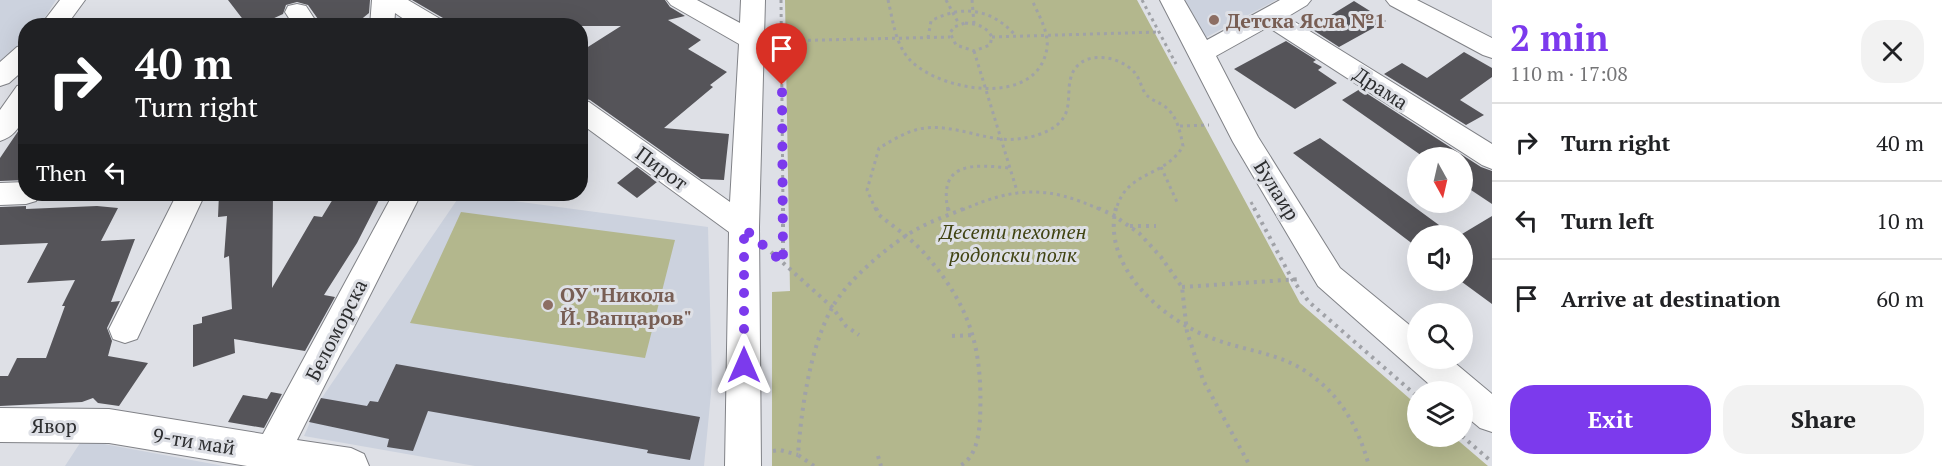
<!DOCTYPE html>
<html lang="en">
<head>
<meta charset="utf-8">
<style>
	:root { --surface:#fff; --page:#f2f2f2; --text:#202124; --muted:#757577; --line:#e0e0e0; --accent:#7c3aed }
	body { margin:0; font-family:"PT Serif",serif; background:var(--page); color:var(--text); height:100vh; display:flex; flex-direction:column; font-size:22px; white-space:nowrap }
	* { box-sizing:border-box; margin:0 }
	p { font-size:20px; color:var(--muted) }
	.icon { flex:none; width:33px; height:33px; fill:none; stroke:currentColor; stroke-width:2; stroke-linecap:round; stroke-linejoin:round }
	.map { position:relative; flex:1; overflow:hidden }
	.sheet { display:flex; flex-direction:column; background:var(--surface); width:450px }
	.sheet>* { flex:none }
	.banner { position:absolute; left:18px; top:18px; width:570px; height:183px; border-radius:24px; box-shadow:0 6px 24px #0002; background:#202124; color:#fff; overflow:hidden }
	.needle { width:39px; rotate:172deg }
	.tools { position:absolute; left:1407px; top:147px; display:grid; gap:12px }
	.tools a { display:grid; place-items:center; width:66px; height:66px; border-radius:50%; background:var(--surface); box-shadow:0 6px 24px #0002; font-size:30px }
	.pin { position:absolute; display:grid; place-items:center; width:51px; height:51px; color:#fff; margin:-62px -26px; border-radius:50% 50% 50% 0; rotate:-45deg; box-shadow:0 0 6px #0007 }
	.pin .icon { rotate:45deg }
	.me { position:absolute; width:66px; margin:-33px; rotate:0deg; stroke-linejoin:round; filter:drop-shadow(0 0 4px #0008) }
	.turn { display:flex; align-items:center; gap:21px; height:126px; padding:0 18px; font-size:27px }
	.turn .icon { width:78px; height:78px; stroke-width:2.5 }
	.turn b { display:block; font-size:42px; line-height:51px }
	.then { display:flex; align-items:center; height:57px; padding:0 18px; background:#0003; gap:12px; font-size:22px }
	.round { display:grid; place-items:center; flex:none; width:63px; height:63px; border-radius:24px; background:var(--page) }
	.overview { display:flex; align-items:center; justify-content:space-between; height:102px; padding:0 18px }
	h1 { font-size:36px; font-weight:800; line-height:45px; color:var(--accent) }
	.button { display:flex; gap:12px; margin-top:auto; padding:12px 18px }
	.button a { flex:1; height:69px; border-radius:24px; background:var(--accent); color:#fff; font-size:24px; font-weight:800; line-height:69px; text-align:center }
	.button a+a { background:var(--page); color:var(--text) }
	ul { padding:0; list-style:none }
	li { display:flex; align-items:center; gap:18px; height:78px; padding:0 18px; border-top:2px solid var(--line) }
	li div { flex:1 }
	li b { display:block; font-size:22px }
	li em { font-style:normal }
	main { display:flex; flex:1; min-height:0 }
	.map>svg:first-child { display:block }
	.built { fill:#ccd2de }
	.green { fill:#b3b78d }
	.building { fill:#555459 }
	.lines { fill:none; stroke-linecap:round; stroke-linejoin:round }
	.minor-casing { stroke:#808287; stroke-width:2 }
	.path-far1 { stroke:#a0a2a7; stroke-width:3; stroke-dasharray:3 4; stroke-linecap:butt }
	.path { stroke:#a0a2a7; stroke-width:4; stroke-dasharray:3 5; stroke-linecap:butt }
	.minor { fill:#fff; fill-rule:evenodd }
	.route { stroke:#7c3aed; stroke-width:10; stroke-dasharray:0 18 }
	.education-dot { fill:#8d6e63; stroke:#dee0e6; stroke-width:2 }
	.labels { text-anchor:middle; dominant-baseline:central; stroke-width:6; stroke-linejoin:round; paint-order:stroke }
	.education-label { font-size:20px; font-weight:bold; fill:#785e54; stroke:#dee0e6; text-anchor:start }
	.street-label { font-size:20px; fill:#2d2e30; stroke:#dee0e6 }
	.park-label { font-size:20px; font-style:italic; fill:#404312; stroke:#dee0e6 }
</style>
</head>
<body>
<main>
<div class="map">
<svg width="1492" height="466" viewBox="0 0 1492 466">
	<rect width="100%" height="100%" fill="#dee0e6"/>
	<path class="built" d="M0,0H56L45,17L44,25L26,26L25,48L0,65Z
		M1178,0H1276L1201,40Z
		M461,194L708,227L712,383L704,466H475L304,436L319,402Z
		M82,440L224,466H65Z"/>
	<path class="green" d="M785,0H1137L1300,303L1417,405L1418,436L1454,437L1488,466H772V292L790,291Z
		M461,212L675,240L645,358L410,323Z"/>
	<path class="building" d="M228,0H370L369,13L353,26H323L308,5L297,2L286,5L283,14L257,26H248Z
		M412,0H665L670,7L685,16L668,20L701,40L688,49L727,72L710,85L713,87L664,128L729,134L724,180L701,179L590,100L580,97V52L621,26H450L443,18Z
		M1354,1L1386,21L1339,47L1310,28Z
		M1286,41L1316,60L1313,62L1322,67L1318,70L1337,83L1295,109L1234,69Z
		M1464,52L1492,68V77L1460,100L1484,115L1466,125L1384,74L1402,63L1427,78Z
		M1360,89L1481,167L1492,171V204L1462,184V158H1425L1342,100Z
		M26,116V180L0,181V158L21,127Z
		M1320,138L1454,236H1418V248L1293,153Z
		M637,167L657,182L637,198L617,183Z
		M219,194H273L272,288L314,216L322,217L336,194H382L357,243L324,295L335,297L305,351L234,339L235,353L193,367V325L202,323V317L232,309L229,256L224,258L227,216L218,217Z
		M26,206V209L97,206L118,208L101,241L135,239L111,302L120,301L107,328L112,341L108,356L148,363L119,406L98,403L93,398L82,402L0,406V376H8L17,358H46L65,306H62L75,280L27,283L48,243L0,245V207Z
		M1492,216V304L1462,282V234Z
		M396,364L700,417L690,460L647,453L648,450L428,411L413,451L387,447L389,439L309,422L321,398L367,406L370,401L378,402Z
		M271,392L282,394L264,428L228,422L243,395L267,399Z"/>
	<g class="lines">
		<g class="minor-casing">
			<path id="minor" d="M60,0H85L66,26H40Z
				M372,0H408L442,20L445,26H414L395,13L394,26H370Z
				M667,0H697L740,23L741,0H765L759,227L761,466H725L729,232L580,123V100L589,102L730,202L739,44L671,5Z
				M1160,0H1184L1207,40L1280,0H1311L1307,5L1287,17L1492,144V169L1482,165L1268,27L1216,56L1258,137L1340,268L1418,332V358H1449L1492,394V432L1480,428L1462,413V392H1438L1318,286L1233,142Z
				M1386,0H1417L1492,38V58L1483,55L1390,5Z
				M297,4L306,6L319,26H294L285,12L288,6Z
				M26,45V68L9,83L0,86V62L17,47Z
				M26,84C26,106 26,133 0,141V110L17,86Z
				M26,182V194H40L36,201L26,204L0,205V183Z
				M177,194H205L137,339L125,343L113,339L109,329Z
				M393,194H421L297,440L351,448L364,454L369,466H247L109,443L0,442V408L109,409L263,434Z"/>
		</g>
		<path class="path-far1" d="M781,0L783,210
			M888,0C893,20 895,44 910,60C941,92 1038,108 1047,48C1049,31 1038,14 1032,0
			M946,0L959,24
			M972,0L974,24
			M1142,0L1176,64
			M965,23C977,24 986,26 992,37L990,45L974,51L956,45L950,33L954,27Z
			M992,37L1159,32
			M928,38L931,21C962,4 992,9 1015,35
			M780,41L950,37
			M974,51L1017,191
			M1180,126L1209,125
			M1161,167L1177,202
			M1251,202L1255,210
			M876,210L867,190L879,148C893,140 908,130 925,128C959,124 991,145 1024,138C1038,136 1056,130 1064,117C1071,105 1067,90 1071,77C1079,49 1119,54 1135,73C1140,79 1141,87 1145,93C1150,100 1157,101 1164,106C1177,115 1180,131 1183,146C1165,178 1126,170 1116,210
			M948,210C938,162 973,164 1009,168
			M962,210C1015,187 1047,185 1101,210"/>
		<path class="path" d="M783,208V263
			M876,208L879,215C894,227 912,239 925,254C971,307 983,349 980,419C979,435 976,459 959,466
			M948,208L949,213
			M1098,208L1113,215L1139,233L1161,257L1182,287L1187,332L1203,380L1250,466
			M1116,208C1101,267 1164,321 1214,339C1246,351 1280,353 1308,373C1341,395 1359,429 1369,466
			M1254,208L1292,279L1309,302L1418,397
			M1130,226H1156
			M771,252L832,307L846,326L859,335
			M1182,287L1301,279
			M952,336L974,335
			M1462,436L1492,462
			M773,451L780,450L798,455
			M878,456L881,466
			M814,466L798,455C801,411 810,347 832,308C846,281 892,242 919,228C933,220 950,215 965,208"/>
		<use href="#minor" class="minor"/>
	</g>
	<g class="lines">
		<path class="route" d="M744,365V228L783,263L782,85"/>
	</g>
	<g class="education-dot">
		<circle cx="1214" cy="20" r="6"/>
		<circle cx="548" cy="305" r="6"/>
	</g>
	<g class="labels">
		<g class="education-label">
			<text x="1226" y="20">Детска Ясла №1</text>
			<text x="560" y="294">ОУ "Никола<tspan x="560" dy="23">Й. Вапцаров"</tspan></text>
		</g>
		<g class="street-label">
			<text transform="translate(1381 88) rotate(33)">Драма</text>
			<text transform="translate(662 168) rotate(36)">Пирот</text>
			<text transform="translate(1277 190) rotate(58)">Булаир</text>
			<text transform="translate(336 330) rotate(-63)">Беломорска</text>
			<text x="54" y="425">Явор</text>
			<text transform="translate(194 441) rotate(9)">9-ти май</text>
		</g>
		<g class="park-label">
			<text x="1013" y="231">Десети пехотен<tspan x="1013" dy="23">родопски полк</tspan></text>
		</g>
	</g>
</svg>
<div class="tools">
<a><svg class="needle" viewBox="-14 -14 28 28"><path d="M0-13l5 13h-10z" fill="#e53935"/><path d="M0 13l5-13h-10z" fill="#757577"/></svg></a>
<a><svg class="icon" aria-label="sound" viewBox="0 0 24 24"><path d="M4 9h4l5-4v14l-5-4H4zM17 9q2 3 0 6"/></svg></a>
<a><svg class="icon" aria-label="search" viewBox="0 0 24 24"><circle cx="10" cy="10" r="6"/><path d="M15 15l6 6"/></svg></a>
<a><svg class="icon" aria-label="layers" viewBox="0 0 24 24"><path d="M12 4l9 5-9 5-9-5zM3 14l9 5 9-5"/></svg></a>
</div>
<div class="pin" style="left:782px;top:85px;background:#d93025"><svg class="icon" aria-label="arrive" viewBox="0 0 24 24"><path d="M6 21V4h12l-3 4 3 4H6"/></svg></div>
<svg class="me" style="left:744px;top:365px" viewBox="-20 -20 40 40"><path d="M0-17L14 15 0 8-14 15z" fill="#7c3aed" stroke="#fff" stroke-width="4"/></svg>
<div class="banner">
<div class="turn"><svg class="icon" aria-label="right" viewBox="0 0 24 24"><path d="M7 20v-9h11M14 6l5 5-5 5"/></svg><div><b>40 m</b>Turn right</div></div>
<div class="then">Then<svg class="icon" aria-label="left" viewBox="0 0 24 24"><path d="M17 20v-9H6M10 6l-5 5 5 5"/></svg></div>
</div>
</div>
<section class="sheet">
<div class="overview"><div><h1>2 min</h1><p>110 m · 17:08</p></div><a class="round"><svg class="icon" aria-label="close" viewBox="0 0 24 24"><path d="M6 6l12 12M18 6L6 18"/></svg></a></div>
<ul>
<li><svg class="icon" aria-label="right" viewBox="0 0 24 24"><path d="M7 20v-9h11M14 6l5 5-5 5"/></svg><div><b>Turn right</b></div><em>40 m</em></li>
<li><svg class="icon" aria-label="left" viewBox="0 0 24 24"><path d="M17 20v-9H6M10 6l-5 5 5 5"/></svg><div><b>Turn left</b></div><em>10 m</em></li>
<li><svg class="icon" aria-label="arrive" viewBox="0 0 24 24"><path d="M6 21V4h12l-3 4 3 4H6"/></svg><div><b>Arrive at destination</b></div><em>60 m</em></li>
</ul>
<div class="button"><a>Exit</a><a>Share</a></div>
</section>
</main>
</body>
</html>
